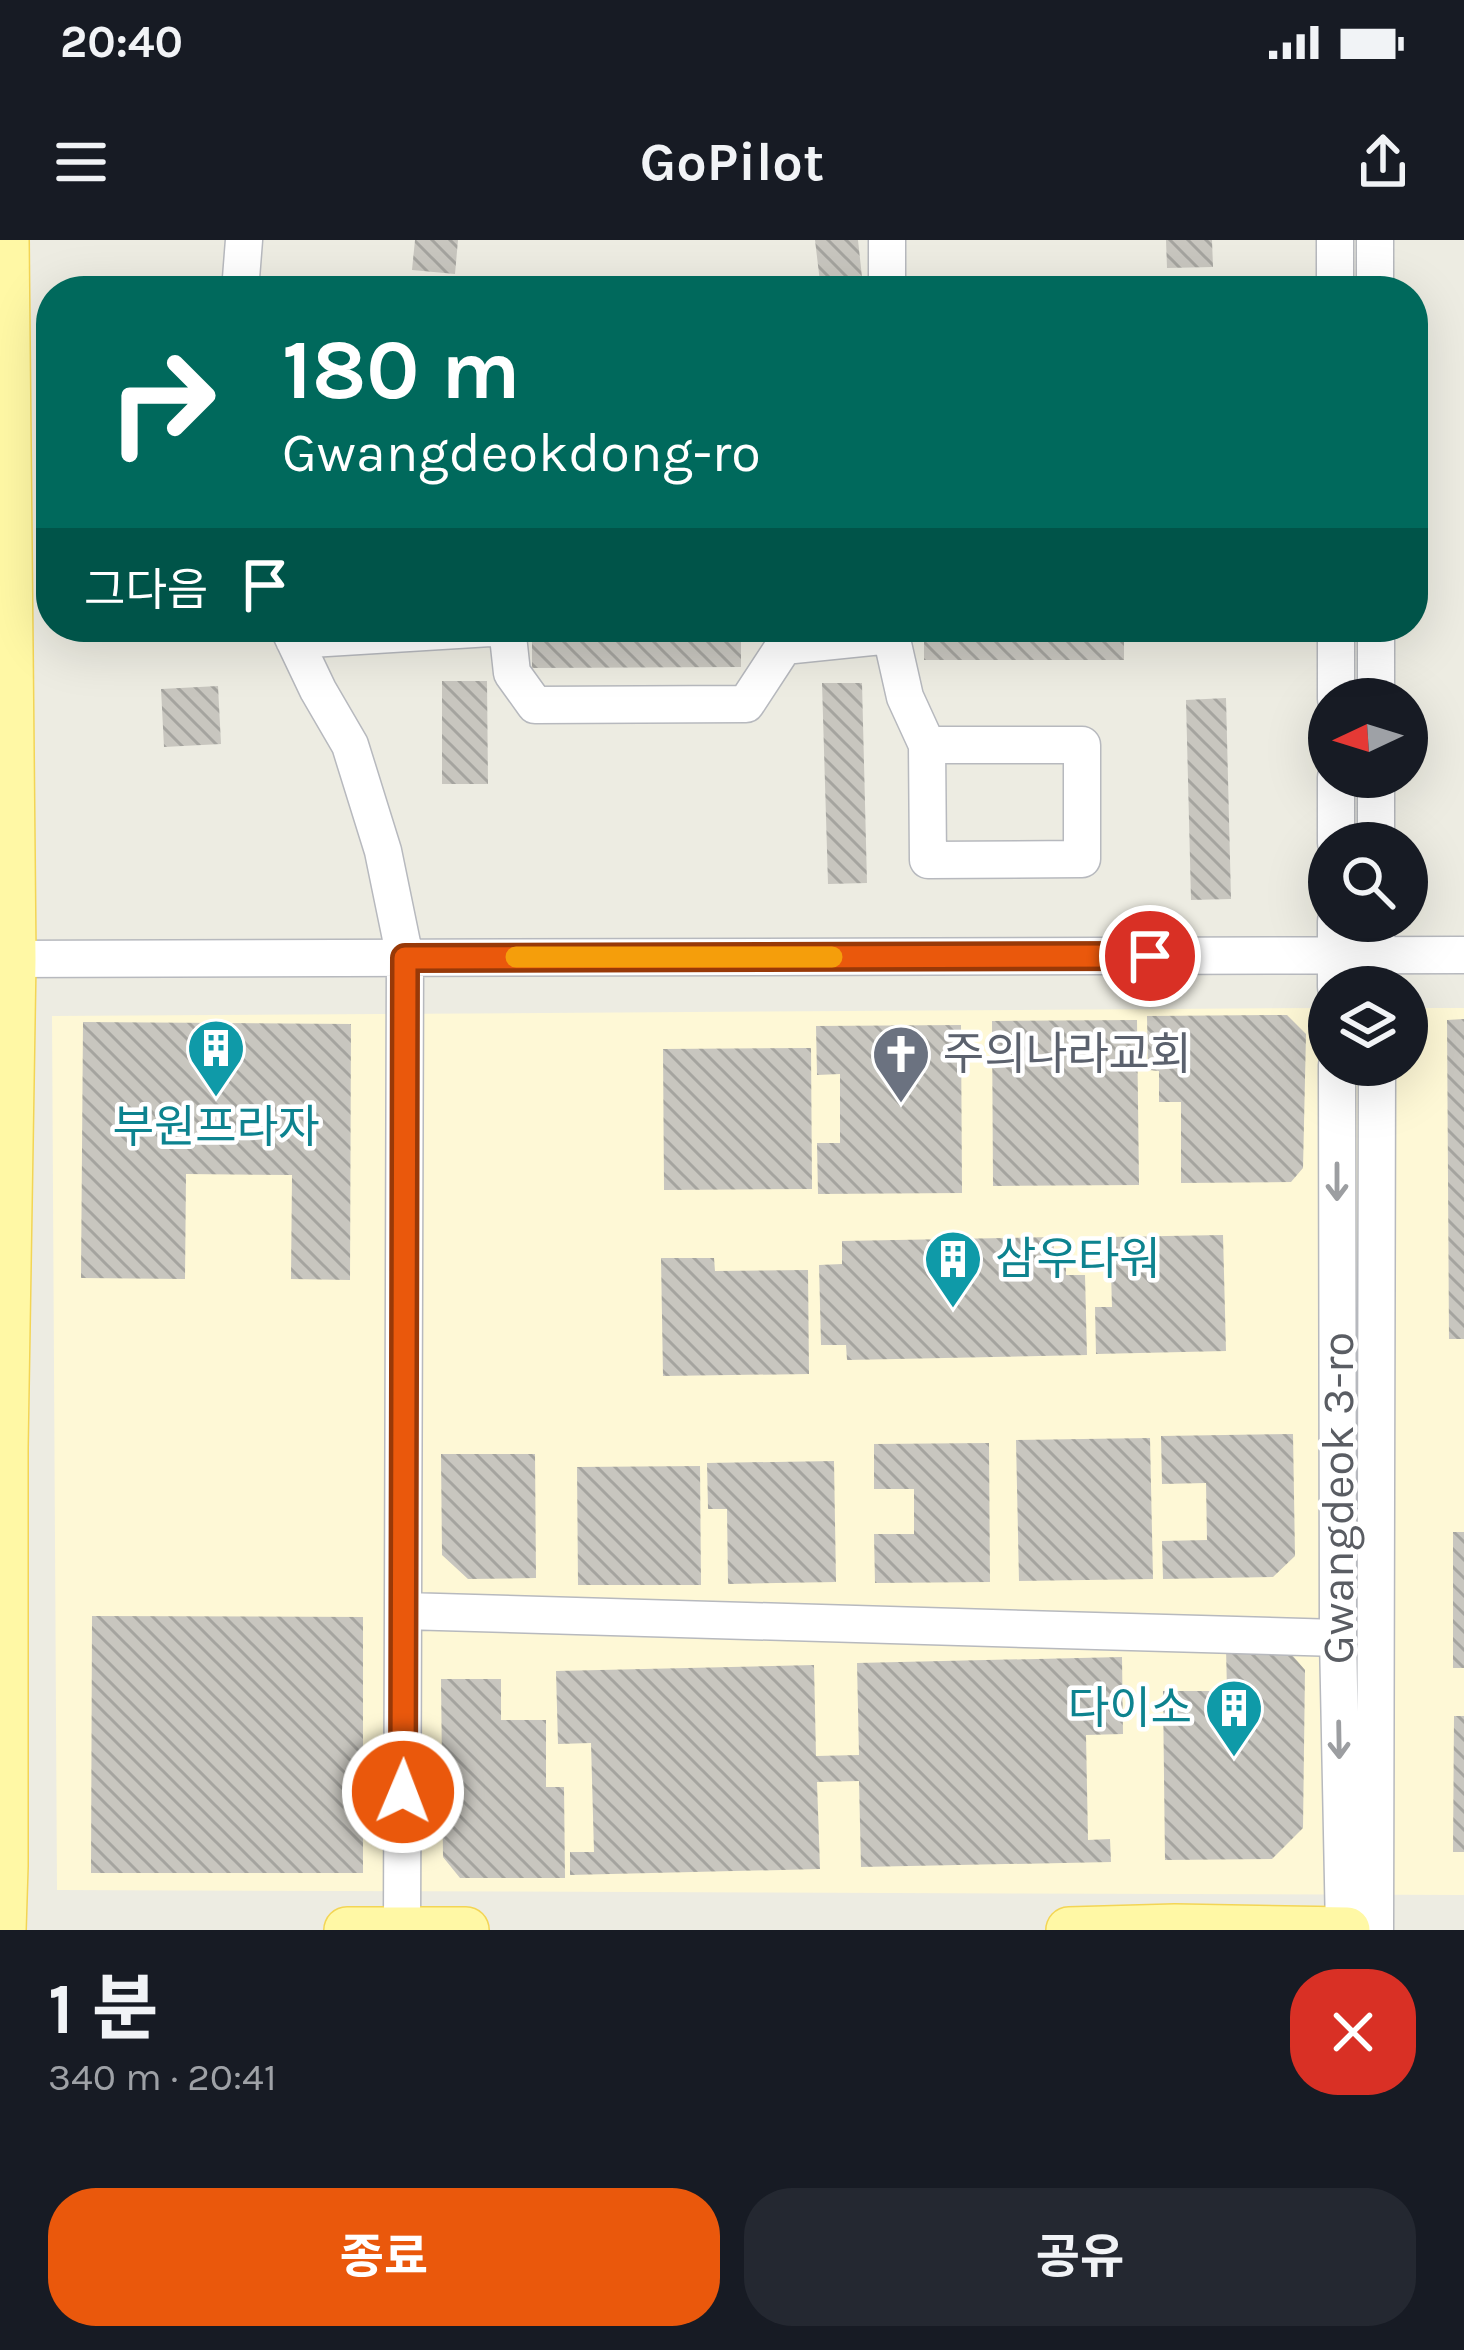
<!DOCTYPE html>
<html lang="ko">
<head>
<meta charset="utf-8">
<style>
	:root { --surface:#171b24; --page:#242831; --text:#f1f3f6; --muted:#9ea1a6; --accent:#ea580c }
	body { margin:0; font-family:Karla,"Noto Sans KR",sans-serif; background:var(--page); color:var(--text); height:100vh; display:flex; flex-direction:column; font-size:45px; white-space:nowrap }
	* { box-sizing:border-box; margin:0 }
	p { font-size:39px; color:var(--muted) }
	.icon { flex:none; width:66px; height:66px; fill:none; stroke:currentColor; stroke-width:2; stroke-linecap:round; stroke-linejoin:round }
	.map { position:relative; height:1690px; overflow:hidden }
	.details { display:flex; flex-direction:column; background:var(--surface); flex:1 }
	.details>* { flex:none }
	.guide { position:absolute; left:36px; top:36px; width:1392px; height:366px; border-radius:48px; box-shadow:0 12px 48px #0002; background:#00695c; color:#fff; overflow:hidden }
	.needle { width:78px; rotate:266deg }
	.fabs { position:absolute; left:1308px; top:438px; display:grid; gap:24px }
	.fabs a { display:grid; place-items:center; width:120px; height:120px; border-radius:50%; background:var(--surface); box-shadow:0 12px 48px #0002; font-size:60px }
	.pin { position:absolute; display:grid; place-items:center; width:102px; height:102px; color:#fff; margin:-51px; border:6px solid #fff; border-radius:50%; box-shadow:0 3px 12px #0007 }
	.me { position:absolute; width:132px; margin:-66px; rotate:1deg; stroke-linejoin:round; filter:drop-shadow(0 0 9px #0008) }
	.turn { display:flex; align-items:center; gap:42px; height:252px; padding:0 48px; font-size:54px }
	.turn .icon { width:156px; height:156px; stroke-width:2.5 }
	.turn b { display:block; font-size:84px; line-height:102px }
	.then { display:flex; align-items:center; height:114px; padding:0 48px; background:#0003; gap:24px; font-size:45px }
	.round { display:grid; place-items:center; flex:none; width:126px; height:126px; border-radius:48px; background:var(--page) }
	.headline { display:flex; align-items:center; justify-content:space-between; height:204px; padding:0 48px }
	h1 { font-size:72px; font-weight:700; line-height:90px }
	.button { display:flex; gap:24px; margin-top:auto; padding:24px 48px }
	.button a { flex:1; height:138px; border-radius:48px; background:var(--accent); color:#fff; font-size:48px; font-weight:700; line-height:138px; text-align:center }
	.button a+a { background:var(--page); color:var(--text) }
	.status { display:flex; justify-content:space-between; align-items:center; height:84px; padding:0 60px; background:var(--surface); direction:ltr }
	.status svg { height:33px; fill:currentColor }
	header { display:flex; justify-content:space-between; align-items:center; height:156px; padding:0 48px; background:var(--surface); font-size:54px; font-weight:700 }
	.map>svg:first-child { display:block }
	.commercial { fill:#fef8d6 }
	.building { fill:url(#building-back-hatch) }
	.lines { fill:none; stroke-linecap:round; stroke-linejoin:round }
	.minor-casing { stroke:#b7b9be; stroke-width:39 }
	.major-casing { stroke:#f3d555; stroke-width:48 }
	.minor { stroke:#fff; stroke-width:36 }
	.major { stroke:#fff8a5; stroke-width:45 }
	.oneway { stroke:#9c9ea1 }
	.route-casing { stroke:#983908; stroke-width:30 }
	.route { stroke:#ea580c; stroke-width:21 }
	.slow { stroke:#f59e0b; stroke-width:21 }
	.labels { text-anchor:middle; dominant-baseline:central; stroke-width:9; stroke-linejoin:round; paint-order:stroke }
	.worship-label { font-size:45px; fill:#5b616d; stroke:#fff; text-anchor:start }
	.culture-label { font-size:45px; fill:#0d838f; stroke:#fff }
	.street-label { font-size:45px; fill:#5a5d63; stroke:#fff }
</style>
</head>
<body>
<div class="status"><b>20:40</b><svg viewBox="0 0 49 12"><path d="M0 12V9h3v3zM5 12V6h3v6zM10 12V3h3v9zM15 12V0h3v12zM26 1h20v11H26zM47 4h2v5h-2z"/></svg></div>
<header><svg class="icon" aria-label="menu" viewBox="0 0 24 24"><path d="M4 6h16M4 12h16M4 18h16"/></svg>GoPilot<svg class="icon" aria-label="share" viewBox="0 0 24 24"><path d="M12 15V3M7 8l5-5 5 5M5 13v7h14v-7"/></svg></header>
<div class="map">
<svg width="1464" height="1690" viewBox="0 0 1464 1690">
	<defs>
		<pattern id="building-back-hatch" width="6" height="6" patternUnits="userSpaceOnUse" patternTransform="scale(3)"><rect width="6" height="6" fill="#c8c6bf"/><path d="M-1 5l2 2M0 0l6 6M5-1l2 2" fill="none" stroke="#a5a49f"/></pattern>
	</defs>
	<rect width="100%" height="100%" fill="#edece2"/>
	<path class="commercial" d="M1329,768V825H1407V768H1464V1655L57,1650L52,776Z"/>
	<path class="building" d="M415,0H458L455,34L412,30Z
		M815,0H858L862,37L820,42Z
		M1166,0H1212L1213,27L1167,28Z
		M532,387H741V427L532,428Z
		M924,387H1124V420H924Z
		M442,441H487L488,544H442Z
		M822,443H862L867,643L828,644Z
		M218,446L221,504L164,507L161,449Z
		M1226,458L1231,659L1191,660L1186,460Z
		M1287,775L1306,794L1303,928L1291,942L1181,943V862H1159V831L1148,830L1147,776Z
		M1464,779V1099H1449L1447,780Z
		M1137,780L1139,945L993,946L992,781Z
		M83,782L351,784L350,1040L291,1039L292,935L186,934L185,1039L81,1038Z
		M961,785L962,953L818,954L817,903H840V834L817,835L816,786Z
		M811,808L812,949L664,950L663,809Z
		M1223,995L1226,1111L1096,1114L1095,1067H1112L1110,997Z
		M1054,997V1015H1066V1035H1085L1087,1115L847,1120L846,1105H821L819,1025L842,1024V1001Z
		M661,1018H714L715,1031L808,1030L809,1134L663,1136Z
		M1293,1194L1295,1316L1273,1337L1163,1339L1162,1301L1207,1300L1206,1243L1162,1244L1161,1196Z
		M1150,1198L1153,1339L1019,1341L1016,1200Z
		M989,1203L990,1342L875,1343L874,1294H914V1249H874V1204Z
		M441,1214H535L536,1338L468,1339L442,1315Z
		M834,1221L836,1342L728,1344L727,1269H708L707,1223Z
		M700,1226L701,1345H578L577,1227Z
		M1453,1292H1464V1428H1453Z
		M92,1376L363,1377V1633H91Z
		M1226,1408H1286L1305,1430L1303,1588L1272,1619L1165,1620L1163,1451H1227Z
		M1122,1417L1123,1494L1086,1495L1088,1600L1110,1599L1111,1622L861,1627L859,1541L817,1542L820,1629L570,1635V1612H594L591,1503L558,1504L556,1431L814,1425L816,1516L859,1515L857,1423Z
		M441,1439H501V1480H546V1547H564L565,1638H460L443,1617Z
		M1454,1476H1464V1612H1453Z"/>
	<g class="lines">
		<g class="minor-casing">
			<path id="minor" d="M887,0V51
				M1335,0V51
				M1375,0V51
				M240,51L244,0
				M288,387L318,450L350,505L383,611L405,718L402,1689
				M1336,387V459
				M1376,387V459
				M891,395L905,457L927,505
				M294,400L507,387L512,433L535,465L746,464L784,406L891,395V387
				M927,505H1082V619L928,620Z
				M1336,537V603
				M1376,537V603
				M1336,681V747
				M1376,681L1377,747
				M0,719L1464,715
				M1337,825L1338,1398L1344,1690
				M404,1371L1338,1398
				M1375,1690L1377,825"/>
		</g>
		<g class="major-casing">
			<path id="major" d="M3,1690L5,1626V1208L13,719L6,0
				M347,1690H466
				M1069,1690L1175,1687L1347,1690"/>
		</g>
		<use href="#minor" class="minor"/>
		<use href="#major" class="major"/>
	</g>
	<defs><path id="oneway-shaft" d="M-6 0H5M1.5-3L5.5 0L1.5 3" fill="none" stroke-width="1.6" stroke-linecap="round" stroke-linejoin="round" transform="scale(3)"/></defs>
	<g class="oneway">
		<use href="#oneway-shaft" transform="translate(1337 942) rotate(90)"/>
		<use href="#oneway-shaft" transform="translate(1339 1500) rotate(89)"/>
	</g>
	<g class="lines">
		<g class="route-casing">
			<path id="route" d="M403,1552L405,718L1150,716"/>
		</g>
		<use href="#route" class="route"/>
		<path class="slow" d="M516,717H832"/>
	</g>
	<defs>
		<g id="building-pin" transform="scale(3)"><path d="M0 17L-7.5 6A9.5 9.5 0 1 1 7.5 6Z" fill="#0f9aa8" stroke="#fff"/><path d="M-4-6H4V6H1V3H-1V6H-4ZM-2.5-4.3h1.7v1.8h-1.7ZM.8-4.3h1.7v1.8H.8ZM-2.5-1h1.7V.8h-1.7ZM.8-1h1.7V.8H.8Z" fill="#fff"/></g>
		<g id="church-pin" transform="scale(3)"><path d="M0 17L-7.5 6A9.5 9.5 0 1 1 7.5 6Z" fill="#6b7280" stroke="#fff"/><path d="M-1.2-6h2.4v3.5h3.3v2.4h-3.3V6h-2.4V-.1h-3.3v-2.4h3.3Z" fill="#fff"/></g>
	</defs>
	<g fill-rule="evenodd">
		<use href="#building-pin" x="216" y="808"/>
		<use href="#church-pin" x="901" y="814"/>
		<use href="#building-pin" x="953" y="1019"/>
		<use href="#building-pin" x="1234" y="1468"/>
	</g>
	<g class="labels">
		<g class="worship-label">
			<text x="943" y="814">주의나라교회</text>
		</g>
		<g class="culture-label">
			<text x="216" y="887">부원프라자</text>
			<text x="995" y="1019" text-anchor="start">삼우타워</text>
			<text x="1192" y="1468" text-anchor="end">다이소</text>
		</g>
		<g class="street-label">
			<text transform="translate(1338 1258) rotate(-90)">Gwangdeok 3-ro</text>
		</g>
	</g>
</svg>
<div class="fabs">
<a><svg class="needle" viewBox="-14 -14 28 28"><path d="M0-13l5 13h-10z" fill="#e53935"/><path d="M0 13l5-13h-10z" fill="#9ea1a6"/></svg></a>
<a><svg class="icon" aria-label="search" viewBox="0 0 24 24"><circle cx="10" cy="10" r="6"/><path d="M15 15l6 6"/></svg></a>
<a><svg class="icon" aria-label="layers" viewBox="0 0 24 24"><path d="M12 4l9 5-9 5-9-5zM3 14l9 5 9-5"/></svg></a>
</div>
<div class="pin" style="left:1150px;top:716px;background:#d93025"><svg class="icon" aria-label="arrive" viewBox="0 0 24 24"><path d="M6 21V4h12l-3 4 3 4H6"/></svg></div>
<svg class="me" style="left:403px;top:1552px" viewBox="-20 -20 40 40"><circle r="17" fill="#ea580c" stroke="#fff" stroke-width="3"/><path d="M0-11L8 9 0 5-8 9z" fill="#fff"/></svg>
<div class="guide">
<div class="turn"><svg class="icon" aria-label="right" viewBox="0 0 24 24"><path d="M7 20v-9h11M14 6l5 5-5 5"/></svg><div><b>180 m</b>Gwangdeokdong-ro</div></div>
<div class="then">그다음<svg class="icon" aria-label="arrive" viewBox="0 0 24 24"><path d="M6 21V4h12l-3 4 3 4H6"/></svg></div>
</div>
</div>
<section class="details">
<div class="headline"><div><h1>1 분</h1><p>340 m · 20:41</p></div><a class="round" style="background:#d93025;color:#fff"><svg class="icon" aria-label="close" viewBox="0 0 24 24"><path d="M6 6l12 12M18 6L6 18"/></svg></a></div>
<div class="button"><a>종료</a><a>공유</a></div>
</section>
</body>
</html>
